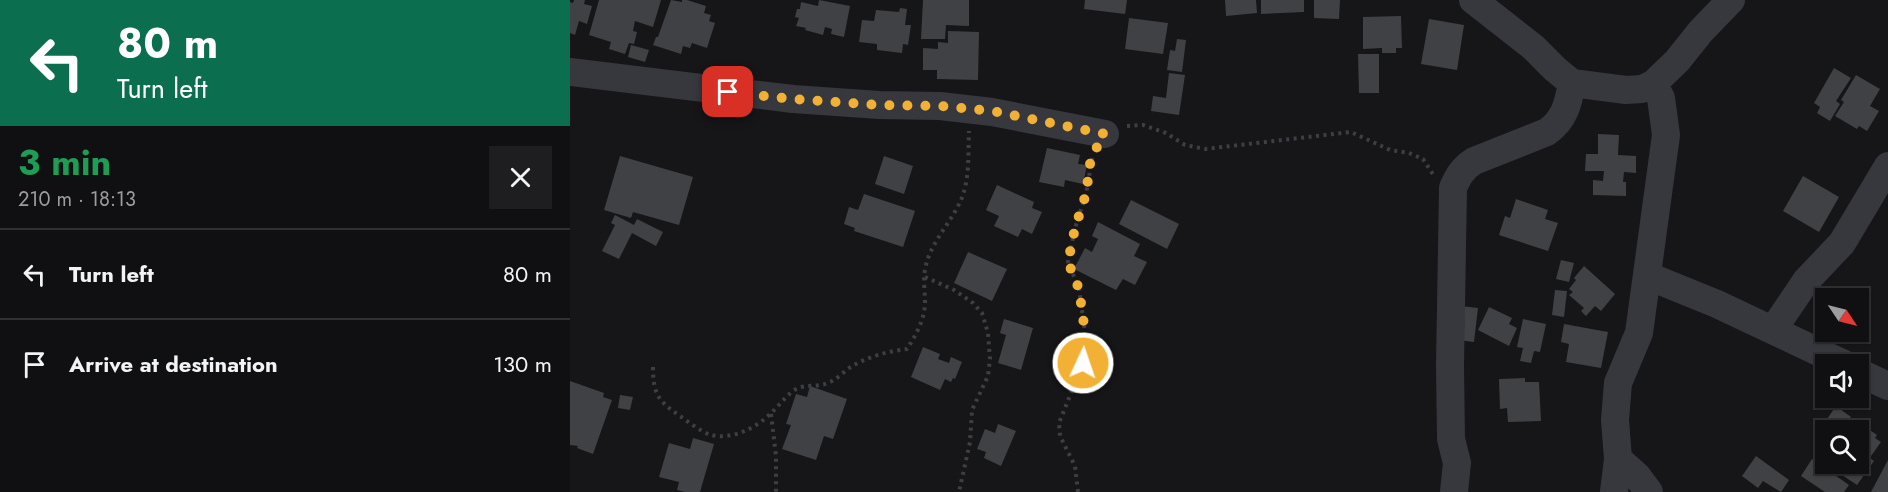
<!DOCTYPE html>
<html lang="en">
<head>
<meta charset="utf-8">
<style>
	:root { --surface:#101012; --page:#1e1e20; --text:#f1f3f6; --muted:#9c9d9f; --line:#303032 }
	body { margin:0; font-family:Jost,sans-serif; background:var(--page); color:var(--text); height:100vh; display:flex; flex-direction:column; font-size:22px; white-space:nowrap }
	* { box-sizing:border-box; margin:0 }
	p { font-size:20px; color:var(--muted) }
	.icon { flex:none; width:33px; height:33px; fill:none; stroke:currentColor; stroke-width:2; stroke-linecap:round; stroke-linejoin:round }
	.map { position:relative; flex:1; overflow:hidden }
	.side { display:flex; flex-direction:column; background:var(--surface); width:570px }
	.side>* { flex:none }
	.top-card { background:#0b6e4f; color:#fff; overflow:hidden }
	.needle { width:39px; rotate:125deg }
	.tools { position:absolute; left:1245px; top:288px; display:grid; gap:12px }
	.tools a { display:grid; place-items:center; width:54px; height:54px; border-radius:0px; background:var(--surface); box-shadow:0 2px 4px #0004,0 0 0 2px var(--line); font-size:30px }
	.pin { position:absolute; display:grid; place-items:center; width:51px; height:51px; color:#fff; margin:-26px; border-radius:12px; box-shadow:0 3px 9px #0006 }
	.me { position:absolute; width:66px; margin:-33px; rotate:3deg; stroke-linejoin:round; filter:drop-shadow(0 0 4px #0008) }
	.turn { display:flex; align-items:center; gap:21px; height:126px; padding:0 18px; font-size:27px }
	.turn .icon { width:78px; height:78px; stroke-width:2.5 }
	.turn b { display:block; font-size:42px; line-height:51px }
	.round { display:grid; place-items:center; flex:none; width:63px; height:63px; border-radius:0px; background:var(--page) }
	.overview { display:flex; align-items:center; justify-content:space-between; height:102px; padding:0 18px }
	h1 { font-size:36px; font-weight:700; line-height:45px; color:#1e9e55 }
	ul { padding:0; list-style:none }
	li { display:flex; align-items:center; gap:18px; height:90px; padding:0 18px; border-top:2px solid var(--line) }
	li div { flex:1 }
	li b { display:block; font-size:22px }
	li em { font-style:normal }
	main { display:flex; flex:1; min-height:0 }
	.map>svg:first-child { display:block }
	.building { fill:#404145 }
	.lines { fill:none; stroke-linecap:round; stroke-linejoin:round }
	.path { stroke:#3d3f44; stroke-width:4; stroke-dasharray:3 4.5; stroke-linecap:butt }
	.minor { stroke:#37383d; stroke-width:28 }
	.route { stroke:#f2b134; stroke-width:10; stroke-dasharray:0 18 }
</style>
</head>
<body>
<main>
<section class="side">
<div class="top-card">
<div class="turn"><svg class="icon" aria-label="left" viewBox="0 0 24 24"><path d="M17 20v-9H6M10 6l-5 5 5 5"/></svg><div><b>80 m</b>Turn left</div></div>
</div>
<div class="overview"><div><h1>3 min</h1><p>210 m · 18:13</p></div><a class="round"><svg class="icon" aria-label="close" viewBox="0 0 24 24"><path d="M6 6l12 12M18 6L6 18"/></svg></a></div>
<ul>
<li><svg class="icon" aria-label="left" viewBox="0 0 24 24"><path d="M17 20v-9H6M10 6l-5 5 5 5"/></svg><div><b>Turn left</b></div><em>80 m</em></li>
<li><svg class="icon" aria-label="arrive" viewBox="0 0 24 24"><path d="M6 21V4h12l-3 4 3 4H6"/></svg><div><b>Arrive at destination</b></div><em>130 m</em></li>
</ul>
</section>
<div class="map">
<svg width="1318" height="492" viewBox="0 0 1318 492">
	<rect width="100%" height="100%" fill="#161618"/>
	<path class="building" d="M4,0H15L14,4L22,6L17,24L9,21L5,35L0,33V2L3,3Z
		M29,0H91L83,27L65,21L63,31L67,32L64,44L59,43L55,54L39,49L41,42L19,35Z
		M101,0L112,2V0H117L136,6L134,13L141,15L139,21L145,23L137,48L122,43L120,48L113,46L111,54L83,45L86,37H88Z
		M249,0L280,6L274,37L261,34L262,29L255,27L253,35L235,30L236,28L226,26L229,18L225,17L227,9H230L231,2L248,6Z
		M353,0H399V26L376,25L375,39H351Z
		M515,0H557L555,14L514,9Z
		M655,0H686L687,13L656,16Z
		M691,0H734V12L691,14Z
		M744,0H770L769,19L744,18Z
		M330,8L337,9L335,25H341L338,45L333,44L332,53L307,50V44L289,42L292,20L304,21L306,10L329,12Z
		M831,16L832,48H826V53H812V48L793,49V17Z
		M559,18L598,23L593,54L555,49Z
		M859,19L894,25L887,70L851,64Z
		M378,31L409,32L408,80L367,79V70H353V48L368,49V42L378,43Z
		M607,39L616,40L612,72L597,70L600,50L605,51Z
		M61,45L79,50L75,62L58,57Z
		M788,54H809V93H789Z
		M1264,68L1281,78L1266,101L1270,104L1260,121L1247,113L1250,107L1244,103Z
		M599,73L615,75L609,115L581,111L583,96L596,98Z
		M1286,75L1310,89L1300,106L1309,111L1297,131L1289,126L1287,129L1265,116L1274,102L1271,100Z
		M1028,134L1049,135L1048,155L1066,156V173L1054,172L1053,182H1056V196L1023,195V180L1033,181L1034,171H1015L1016,154H1028Z
		M477,148L510,155L508,164L517,165L513,184L495,180L494,187L469,182Z
		M50,156L123,177L109,225L63,212L61,218L34,210Z
		M314,156L343,166L334,194L305,184Z
		M1233,176L1269,197L1249,232L1213,211Z
		M427,185L464,202L462,208L472,212L462,234L452,229L448,237L424,226L429,216L416,210Z
		M294,194L345,211L333,247L284,231L285,228L274,224L279,207L288,210Z
		M946,199L978,210L975,219L988,223L978,251L929,235L935,216L940,218Z
		M561,200L609,224L597,249L549,224Z
		M45,215L64,225L67,219L93,232L86,246L62,233L49,259L32,251L45,225L41,223Z
		M528,222L570,244L564,256L577,262L565,285L553,279L546,290L504,269L515,248L522,252L528,239L522,236Z
		M398,252L437,269L422,301L384,283Z
		M991,260L1004,263L999,282L986,279Z
		M1014,266L1045,294L1031,311L1025,306L1016,316L1011,311L1014,308L999,295L1003,292L999,289L1006,280L1004,278Z
		M985,290L997,291L994,317L982,315Z
		M891,306L908,308L904,342L887,340Z
		M919,307L942,318L939,324L947,328L939,346L908,330Z
		M434,319L463,328L451,370L428,363L436,335L430,333Z
		M953,319L976,324L970,352L964,351L961,363L950,361L953,348L947,347Z
		M994,324L1038,332L1031,368L996,362L999,344L991,342Z
		M353,347L370,354L368,359L379,363L381,357L392,362L385,379L383,378L381,382L375,379L370,390L341,377Z
		M955,378V382H969L971,421L938,422L937,408L930,409L929,379Z
		M0,381L34,393L33,397L42,400L23,454L7,448L8,446L0,445Z
		M240,386L277,399L263,439L254,436L246,460L212,449L221,425L216,424L226,394L237,397Z
		M50,395L63,397L60,410L48,408Z
		M1266,406L1281,417L1272,430H1266L1255,422Z
		M1288,422L1307,435L1305,438L1311,442L1301,456L1288,448V430H1277L1281,424L1285,426Z
		M428,424L446,431L431,466L414,458L416,452L407,449L415,429L425,433Z
		M123,438L144,444L130,492H115L107,490L109,482L89,477L99,443L120,449Z
		M1288,450L1304,461L1287,485L1269,473L1271,470L1261,464H1288Z
		M1186,456L1219,480L1211,492L1193,481L1188,488L1172,476Z
		M1242,459L1279,485L1274,492H1255L1231,476Z
		M1318,460V492H1301Z"/>
	<g class="lines">
		<path class="path" d="M557,126L573,125L596,133L615,145L635,149L781,132L820,150L839,153L853,159L864,176
			M355,277L384,290L403,303L412,313L418,333L420,359L418,376L402,410L400,442L389,492
			M83,367C83,394 88,401 110,416C119,422 131,432 141,435C162,440 186,428 200,414C208,407 214,398 223,391C234,383 246,388 258,383C268,379 275,370 284,365C300,356 320,351 337,349C346,335 355,319 355,302C355,292 353,280 355,270C359,244 381,223 391,200C400,179 398,153 399,131
			M201,414L206,456V492
			M508,492L505,466L490,436L489,423L513,363L515,332L509,289L498,262L505,228L516,194L523,154"/>
		<path class="minor" d="M903,0L963,47L985,69L1002,83L1056,90L1072,89L1083,84L1107,61L1131,31L1161,0
			M0,72L223,99L309,105L370,106L422,112L535,134
			M1078,276L1147,304L1274,364
			M1203,330L1236,281L1272,243L1318,166
			M1288,372L1318,386
			M1048,459L1067,476L1079,492
			M884,492L887,463L881,439L880,365L883,188C888,176 893,168 904,161L977,132C995,119 998,104 1002,83
			M1044,492L1048,459L1045,420L1048,383L1069,333L1096,135L1091,98L1083,84"/>
	</g>
	<g class="lines">
		<path class="route" d="M158,92L222,99L309,105L370,106L422,111L535,134L521,157L516,194L505,228L498,262L509,289L515,332L513,363"/>
	</g>
</svg>
<div class="tools">
<a><svg class="needle" viewBox="-14 -14 28 28"><path d="M0-13l5 13h-10z" fill="#e53935"/><path d="M0 13l5-13h-10z" fill="#9c9d9f"/></svg></a>
<a><svg class="icon" aria-label="sound" viewBox="0 0 24 24"><path d="M4 9h4l5-4v14l-5-4H4zM17 9q2 3 0 6"/></svg></a>
<a><svg class="icon" aria-label="search" viewBox="0 0 24 24"><circle cx="10" cy="10" r="6"/><path d="M15 15l6 6"/></svg></a>
</div>
<div class="pin" style="left:158px;top:92px;background:#d93025"><svg class="icon" aria-label="arrive" viewBox="0 0 24 24"><path d="M6 21V4h12l-3 4 3 4H6"/></svg></div>
<svg class="me" style="left:513px;top:363px" viewBox="-20 -20 40 40"><circle r="17" fill="#f2b134" stroke="#fff" stroke-width="3"/><path d="M0-11L8 9 0 5-8 9z" fill="#fff"/></svg>
</div>
</main>
</body>
</html>
